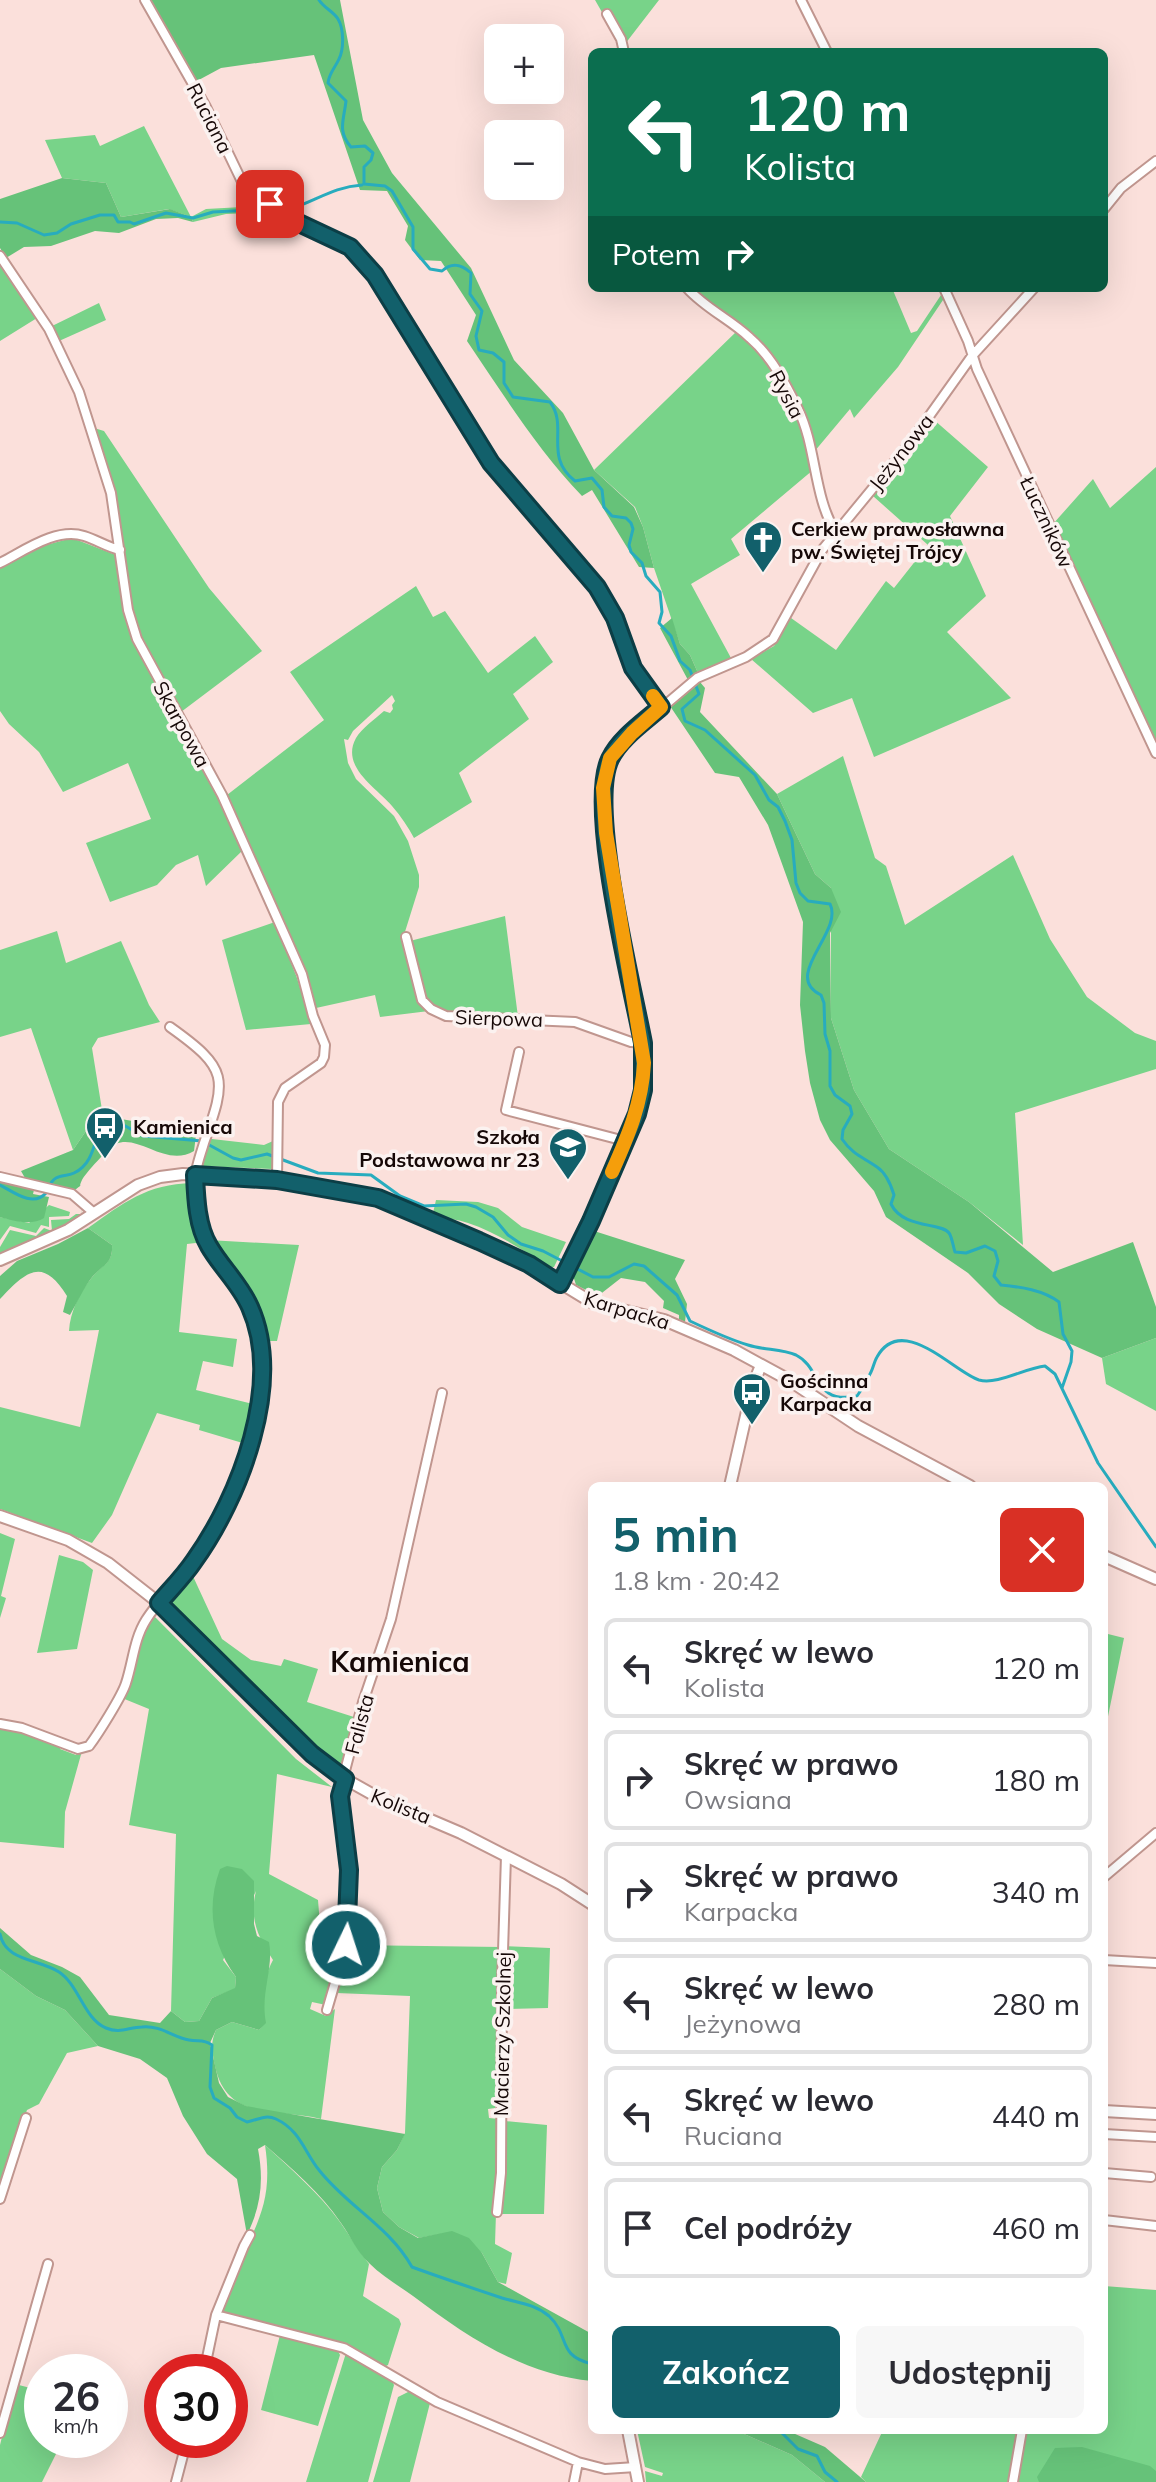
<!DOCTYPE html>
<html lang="pl">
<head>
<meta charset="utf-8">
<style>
	:root { --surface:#fff; --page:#f7f7f7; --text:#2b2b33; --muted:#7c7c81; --line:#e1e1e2; --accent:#12606b }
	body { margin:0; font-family:Mulish,sans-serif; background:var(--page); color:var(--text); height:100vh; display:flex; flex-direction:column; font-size:30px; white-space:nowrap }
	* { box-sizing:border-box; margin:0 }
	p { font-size:26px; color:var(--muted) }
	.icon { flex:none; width:44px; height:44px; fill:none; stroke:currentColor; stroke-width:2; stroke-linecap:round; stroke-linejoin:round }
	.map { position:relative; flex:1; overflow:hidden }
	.sheet { position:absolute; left:588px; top:1482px; width:520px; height:952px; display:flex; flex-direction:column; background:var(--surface); border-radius:12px; box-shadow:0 8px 32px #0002 }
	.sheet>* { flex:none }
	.guide { position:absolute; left:588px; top:48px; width:520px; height:244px; border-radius:12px; box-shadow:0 8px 32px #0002; background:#0b6e4f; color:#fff; overflow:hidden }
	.fabs { position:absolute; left:484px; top:24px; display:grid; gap:16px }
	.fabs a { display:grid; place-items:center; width:80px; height:80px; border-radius:12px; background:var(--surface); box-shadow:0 8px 32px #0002; font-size:40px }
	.speed { position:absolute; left:24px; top:2354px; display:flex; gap:16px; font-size:40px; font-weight:700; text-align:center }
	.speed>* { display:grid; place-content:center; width:104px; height:104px; border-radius:50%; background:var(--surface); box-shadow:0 8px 32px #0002; line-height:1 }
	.speed small { font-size:20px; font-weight:400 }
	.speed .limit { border:12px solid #d22; background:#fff; color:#111 }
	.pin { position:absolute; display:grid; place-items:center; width:68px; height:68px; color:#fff; margin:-34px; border-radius:16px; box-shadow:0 4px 12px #0006 }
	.me { position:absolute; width:88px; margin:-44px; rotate:4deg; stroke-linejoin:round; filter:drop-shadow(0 0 6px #0008) }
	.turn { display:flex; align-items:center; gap:28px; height:168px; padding:0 24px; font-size:36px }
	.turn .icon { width:104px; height:104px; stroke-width:2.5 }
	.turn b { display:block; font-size:56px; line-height:68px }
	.then { display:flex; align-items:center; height:76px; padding:0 24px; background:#0003; gap:16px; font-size:30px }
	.round { display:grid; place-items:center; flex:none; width:84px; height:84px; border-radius:12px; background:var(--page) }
	.overview { display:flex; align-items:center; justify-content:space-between; height:136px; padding:0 24px }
	h1 { font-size:48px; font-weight:700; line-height:60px; color:var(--accent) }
	.button { display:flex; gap:16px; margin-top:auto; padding:16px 24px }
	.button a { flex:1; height:92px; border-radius:12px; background:var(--accent); color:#fff; font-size:32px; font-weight:700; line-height:92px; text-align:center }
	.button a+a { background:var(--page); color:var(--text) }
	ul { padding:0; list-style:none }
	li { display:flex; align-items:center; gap:24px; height:100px; margin:0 16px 12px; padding:0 8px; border:4px solid var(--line); border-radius:12px }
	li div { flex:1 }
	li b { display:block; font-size:30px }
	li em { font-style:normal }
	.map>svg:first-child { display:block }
	.green { fill:#78d389 }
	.forest { fill:#66c279 }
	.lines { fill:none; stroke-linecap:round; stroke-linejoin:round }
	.stream { stroke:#28acbe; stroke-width:3 }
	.minor-casing { stroke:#c0968f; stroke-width:12 }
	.tertiary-casing { stroke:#c0968f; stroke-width:14 }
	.minor { stroke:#fff; stroke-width:8 }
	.tertiary { stroke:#fff; stroke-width:10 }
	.route-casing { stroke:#0c3e46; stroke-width:20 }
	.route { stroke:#12606b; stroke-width:14 }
	.slow { stroke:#f59e0b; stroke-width:14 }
	.labels { text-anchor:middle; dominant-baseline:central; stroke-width:7; stroke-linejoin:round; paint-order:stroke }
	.street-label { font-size:20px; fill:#160807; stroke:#fbf2f0 }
	.poi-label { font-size:20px; font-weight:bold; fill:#160807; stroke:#fbf2f0; text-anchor:start }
	.district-label { font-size:28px; font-weight:bold; fill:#160807; stroke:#fbf2f0 }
</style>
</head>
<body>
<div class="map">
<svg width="1156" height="2482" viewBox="0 0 1156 2482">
	<rect width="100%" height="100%" fill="#fbe0db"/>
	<path class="green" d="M595,0H659L625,44L608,11L603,14Z
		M144,126L191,217L206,209L263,206L275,213L274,217L254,223L251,213L226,214L193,222L191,217L169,209L121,217L106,183L62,178L45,140L95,135L100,146Z
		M0,265L37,318L0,341Z
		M691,288H892L911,333L917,331L943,292L945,297L898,367L854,418L850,409L814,452L769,355Z
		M99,303L106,320L59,341L50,327Z
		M737,331L765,358L797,413L813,470L731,539L740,555L691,584L731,658L698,673L690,655L680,644L654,568L643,527L635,507L594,470Z
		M933,419L988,467L950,516L986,596L947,632L1011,698L874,757L852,698L813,713L751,659L774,646L791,618L836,650L886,581L894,588L928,545L873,496Z
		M94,428L104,431L209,588L262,651L181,712L141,641L136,625L113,491Z
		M1156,467V745L1053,524L1093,479L1110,508Z
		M72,538L116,555L127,620L139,651L219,797L243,850L206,886L198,855L176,865L157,885L110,902L86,843L151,819L128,763L63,792L39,752L9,724L0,711V567L46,545Z
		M416,586L433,617L445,611L488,673L535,636L553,662L513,694L529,719L459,773L472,802L414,838C408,827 401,816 392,806C377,788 340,767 356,738C362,728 375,719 384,711L390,713L393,709L392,705L395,701L392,695L353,731L348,740L344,739L348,763L356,779L394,816L408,841L419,875V887L404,935L420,1001L429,1011L380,1017L375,995L316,1008L304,968L227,795L324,720L290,672Z
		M843,756L875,858L886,866L905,925L1013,855L1050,939L1087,997L1135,1033L1156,1041V1069L1015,1113L1023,1245L969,1202L889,1149L854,1090L831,1018V888L815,874L777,794Z
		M505,916L518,1017C495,1015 434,1021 424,996C417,979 415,958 410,941Z
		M275,922L297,978L311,1024L246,1030L222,940Z
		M57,931L66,963L121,941L149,1005L160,1022L98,1038L92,1048L103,1116L90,1125L73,1150L31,1028L0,1037V950Z
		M210,1136L212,1139L264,1145L273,1141L272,1169L199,1166Z
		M192,1183L204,1242L187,1244L179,1332L237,1339L233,1367L203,1361L196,1390L257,1405L246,1444L199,1430L200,1425L157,1413L112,1515L92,1543L0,1509V1407L80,1427L99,1330L69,1331C70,1312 80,1291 93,1276C103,1264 113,1263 112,1245L88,1228C123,1203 147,1184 192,1183Z
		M436,1200L478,1202L498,1208L522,1227L566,1242L554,1267H551C525,1252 496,1232 468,1223C457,1219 444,1219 433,1213Z
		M49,1205L70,1212L69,1216L49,1217V1227L41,1225L36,1233L10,1226L0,1240V1217L29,1223Z
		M82,1207L81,1216L65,1226L0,1254V1247L10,1230L36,1236L44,1228L52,1231L51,1220L69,1219L76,1214H81Z
		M208,1240L299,1245L277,1341H270L266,1367L261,1330L250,1300Z
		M1156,1338V1411L1106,1384L1102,1358Z
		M0,1533L15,1539L1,1596L6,1598L0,1618Z
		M59,1555L83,1562L93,1570L77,1649L37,1653Z
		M191,1572L222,1639L251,1660L281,1666L284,1659L318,1669L307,1702L357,1718L344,1762L338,1765L333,1763L283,1717L174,1608L171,1601V1596Z
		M154,1616L296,1759L332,1787L277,1774L269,1874L318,1900L322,1950L341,1955L326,2005L312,2002L310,2009L326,2016L335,2009L321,2119C277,2108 227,2122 215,2066C212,2051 210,2044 216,2030L232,2022L259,2030L265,2023C262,2003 263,1978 273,1960C258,1937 249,1919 256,1891L223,1960L236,1977L235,1989L212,1998L199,2021L185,2022L171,2011L176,1834L129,1825L149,1709L122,1698L139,1643Z
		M1104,1633L1124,1638L1104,1736Z
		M0,1726L61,1744L60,1749L76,1755L78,1751H82L65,1812L64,1848L0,1842Z
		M349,1945L501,1947L499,2097L495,2108L488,2109L489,2118L499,2119L495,2244L512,2253L506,2284L498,2282L482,2253L452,2232L419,2238L399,2227L383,2212L377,2188L382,2167L397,2150L405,2133L410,1996L337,1993Z
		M505,1946L550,1948L548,2008L504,2009Z
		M0,1969L36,1996L65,2010L98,2046L67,2053L39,2104L27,2110L0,2190Z
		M504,2121L547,2125L544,2214H499Z
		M265,2145C291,2169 319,2193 340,2222C350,2236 358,2250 369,2264L363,2296L399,2319L401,2324L388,2365L384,2367L344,2344L222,2313C223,2301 230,2289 234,2277C255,2224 274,2205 265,2145Z
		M1104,2286L1156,2290V2482H1016L1025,2430H1104Z
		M280,2335L338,2351L340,2355L318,2426L261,2410Z
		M346,2353L392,2381L394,2385L368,2482H306Z
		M15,2384L42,2391V2440H63L42,2482H0V2445Z
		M410,2391L430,2403L410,2482H373L398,2397Z
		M637,2430H735L792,2455L825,2482H646L645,2471L662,2476L663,2473L645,2467Z
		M883,2430H1020L1009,2482H866L861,2477Z"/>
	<path class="forest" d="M148,0H340L363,120L392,173L471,268L514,360L563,413L594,470L634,507L643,527L654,568L639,567L592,490L582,496C537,449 503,394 467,341L476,315L441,261L420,260L405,240L408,226L387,191L360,190L314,55L221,68L195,82Z
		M62,178L106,183L121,217L170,209L191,217L193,222L178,218L156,219L119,233L95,231L51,246L24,247L6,258L0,248V199Z
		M672,618L680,644L690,655L698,673L688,680L660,628Z
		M700,682L705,688L700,712L777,794L815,874L831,888L841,912L830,933L831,1018L854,1090L889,1149L969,1202L1053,1272L1133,1242L1156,1307V1338L1102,1358L1037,1329L999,1304L968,1273L886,1217L874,1191L830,1140L820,1120L810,1083L805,1051L800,1005L803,922L768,825L739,777L715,773L670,706Z
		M103,1116L192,1131L196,1135L194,1151C166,1168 139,1134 116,1144C109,1147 85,1174 82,1180C77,1190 85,1182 75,1190L25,1178L21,1171L73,1150L90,1125Z
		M0,1180L34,1190L33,1194L49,1197L44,1218C32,1226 13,1221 0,1217Z
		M88,1228L112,1245C113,1263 104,1264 93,1276C84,1287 77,1303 70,1315L63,1312L67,1296C43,1257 27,1270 0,1299V1276L17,1261L58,1244Z
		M591,1230L685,1260L675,1279L687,1304L685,1322L679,1319V1315L663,1308L664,1301L645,1282L621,1278L598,1296L576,1285L572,1272Z
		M227,1866L242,1869L254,1881V1924L257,1936L269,1942C274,1969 260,1993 266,2023L259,2030L232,2022L216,2030L210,2043L219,2083L228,2097L246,2106L405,2134L397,2150L382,2167L377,2188L383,2212L399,2227L418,2238L452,2231L469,2238L482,2253L498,2282L592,2334V2381C524,2375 466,2336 413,2296C399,2286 382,2276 369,2263C357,2252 351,2237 341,2223C321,2193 292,2169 265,2145L258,2149C264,2181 261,2206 247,2235L237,2179L207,2154L183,2116L167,2078L140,2059L98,2046L65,2010L36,1996L0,1969V1928L31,1955L62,1967L80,1977L109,2015L160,2023L171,2011L185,2022L199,2021L212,1998L235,1988L236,1977C212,1945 206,1907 220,1869Z
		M735,2430H786L825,2447L866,2482H825L792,2455Z
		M1082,2447L1150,2466L1156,2471V2482H1039L1037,2477L1055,2448Z"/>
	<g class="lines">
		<path class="stream" d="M319,0C324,8 333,11 338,19C344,29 344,49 339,59C335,68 329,73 328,83L346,101C344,120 337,131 351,147L365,146L373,153L371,160L364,167V184L385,186L392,191L413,227V249L430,269L442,271C452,262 461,264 471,273L470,294L482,311L476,336L479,350L493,353L504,362V383L513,397L550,402C569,427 543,456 575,481L592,478L602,490L604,507L612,516L626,518L631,523L633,529L629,545L631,552L642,563L646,576L660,592L662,612L659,623L671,636L680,661L690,670L699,694L682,709L685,721L705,730L755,775L769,800L778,807L785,821L792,840L796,883L800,893L808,901L830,904C844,932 781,976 821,995L824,1003L825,1034L830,1051V1086L835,1095L850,1106L852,1114L843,1130L842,1139C853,1155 863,1157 877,1167C886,1173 891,1185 894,1195L891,1204C903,1229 941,1222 949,1233C952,1237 953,1246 955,1252L966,1253L985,1246L995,1251L998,1261L994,1276L1001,1285C1021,1287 1043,1290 1059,1302L1063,1334L1072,1351L1071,1362L1062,1388
			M287,210C315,202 332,187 362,185
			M0,222L17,223L44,235L57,233L71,224L100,215H114L118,222H130L134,224L166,213L193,218L213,212L270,209
			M0,1185C12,1191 33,1208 46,1193C50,1188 49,1182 56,1178C61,1175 68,1176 74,1173C93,1164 94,1143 101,1125L120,1123L143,1136L202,1141L233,1158L241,1160L267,1154L318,1173L371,1175L400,1196L424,1206L466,1204L476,1207L493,1217L508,1235L521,1244L543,1251L593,1277H609L634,1264L644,1266L677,1295L690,1321C709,1330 728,1339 748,1345C763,1350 782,1349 796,1355C822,1368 813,1405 857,1396C862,1389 867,1382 870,1374C873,1369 874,1362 877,1357C902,1312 955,1373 979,1380C998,1385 1025,1368 1045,1366L1055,1374L1098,1463L1156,1547
			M0,1934C5,1961 39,1959 59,1972C79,1985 84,2019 106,2028C120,2034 129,2027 142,2027C160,2025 173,2037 189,2040C199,2042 203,2039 212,2045L210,2087L214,2098L230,2108L237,2117L247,2122C258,2120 265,2114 276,2119C300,2130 305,2153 319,2170C347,2206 389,2226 412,2267C442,2278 472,2288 502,2298C519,2303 535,2304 549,2316C571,2337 556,2355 592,2364
			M779,2430L798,2449L817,2456L825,2472L837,2482"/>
		<g class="minor-casing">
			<path id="minor" d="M145,0L206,107L246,190L284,216L350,247L375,275L491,463L597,587L615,618L633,668L661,707
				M801,0L827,52
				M607,14L621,39L624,52
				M1104,209L1121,188L1156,161
				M0,256L49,329L79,392L111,493L128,610L137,639L222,795L286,938L302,974L313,1016L325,1045L324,1057L321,1063L285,1088L278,1102L277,1180
				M687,288C706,309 730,319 750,338C771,356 786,384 798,409C817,448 813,496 836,533
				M944,288L968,341L977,369L1156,753
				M0,563C24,551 56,527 84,536C97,540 107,547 120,550
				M406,937L422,1000L431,1009L446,1016L575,1022L631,1042L643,1043
				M519,1052L506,1110L625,1141
				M0,1177L72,1194L94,1213
				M560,1284L608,1183L637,1114L643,1090V1043L606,833L603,788L610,758L632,733L697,678L746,657L773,639L822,550L910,443L972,356L1034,288
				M0,1724L22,1728L78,1749L89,1746C98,1734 122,1696 126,1683C133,1662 134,1639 146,1620C159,1599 178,1583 192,1564C236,1507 271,1408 259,1336C252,1294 223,1277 206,1242C198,1226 198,1207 196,1189C194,1170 199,1160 204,1143C227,1078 229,1069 170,1027
				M1104,1877L1156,1833
				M1104,1960L1156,1963
				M327,2010L346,1945L349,1900L347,1844L340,1790L363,1702L391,1619L442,1393
				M1104,2134L1156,2137
				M1104,2173L1151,2177
				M0,2199L26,2118
				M497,2212L501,2173L502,1983L506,1856
				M1104,2220L1156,2226
				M216,2315L344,2348L437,2402L578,2462L605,2469L636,2467
				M204,2372L216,2315L244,2246L250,2235
				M0,2433L48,2264
				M176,2482L187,2440
				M574,2482L578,2462
				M1013,2482L1022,2430"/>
		</g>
		<g class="tertiary-casing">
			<path id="tertiary" d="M0,1260L68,1230L138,1185L160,1177L183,1174L265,1178L364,1195L405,1208L479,1241L529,1264L593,1303L664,1320L734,1350L789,1380L858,1426L970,1486
				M730,1486L753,1385L761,1365
				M0,1516L68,1540L108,1563L159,1603L312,1754L345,1779L379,1798L461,1833L561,1884L592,1904
				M1104,1556L1156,1579
				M1104,2111L1156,2114
				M628,2430L638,2482"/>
		</g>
		<use href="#minor" class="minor"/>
		<use href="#tertiary" class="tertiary"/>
	</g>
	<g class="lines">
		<g class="route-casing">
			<path id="route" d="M270,204L284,216L350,247L375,275L491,463L597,587L615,618L633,668L661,707C644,722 620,738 610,759C587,807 632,985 643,1043V1090L637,1114L591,1221L560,1284L529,1264L479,1241L378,1198L277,1180L195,1175C196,1198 197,1226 209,1246C221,1267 240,1284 250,1307C284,1383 240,1497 194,1561C184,1576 171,1589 159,1603L312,1754L345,1779L340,1796L349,1870L346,1945"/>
		</g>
		<use href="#route" class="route"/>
		<path class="slow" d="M612,1172C628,1136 642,1104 644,1063L606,833L603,788L610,758L632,733L661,707L653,696"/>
	</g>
	<defs>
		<g id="church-pin" transform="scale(2)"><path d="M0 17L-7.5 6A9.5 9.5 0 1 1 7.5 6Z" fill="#12606b" stroke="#fbf2f0"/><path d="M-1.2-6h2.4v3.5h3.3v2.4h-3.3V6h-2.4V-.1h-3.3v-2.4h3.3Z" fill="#fff"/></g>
		<g id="bus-pin" transform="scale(2)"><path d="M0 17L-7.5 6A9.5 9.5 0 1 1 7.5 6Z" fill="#12606b" stroke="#fbf2f0"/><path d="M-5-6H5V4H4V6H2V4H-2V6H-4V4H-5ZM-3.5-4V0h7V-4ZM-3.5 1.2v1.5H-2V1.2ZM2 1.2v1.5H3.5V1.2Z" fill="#fff"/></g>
		<g id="school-pin" transform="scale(2)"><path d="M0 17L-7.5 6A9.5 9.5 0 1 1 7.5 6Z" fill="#12606b" stroke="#fbf2f0"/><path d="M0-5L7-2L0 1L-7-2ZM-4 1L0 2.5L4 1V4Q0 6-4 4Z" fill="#fff"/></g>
	</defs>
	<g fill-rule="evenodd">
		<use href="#church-pin" x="763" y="540"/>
		<use href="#bus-pin" x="105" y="1126"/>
		<use href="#school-pin" x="568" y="1147"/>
		<use href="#bus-pin" x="752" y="1392"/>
	</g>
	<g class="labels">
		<g class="street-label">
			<text transform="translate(210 118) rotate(63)">Ruciana</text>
			<text transform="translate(787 394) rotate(62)">Rysia</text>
			<text transform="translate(901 452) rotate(-52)">Jeżynowa</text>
			<text transform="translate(1047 522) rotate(65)">Łuczników</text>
			<text transform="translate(182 724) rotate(61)">Skarpowa</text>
			<text transform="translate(499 1018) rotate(2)">Sierpowa</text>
			<text transform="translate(627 1310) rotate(17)">Karpacka</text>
			<text transform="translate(359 1724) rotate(-75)">Falista</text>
			<text transform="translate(401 1806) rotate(22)">Kolista</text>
			<text transform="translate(502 2034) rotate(-89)">Macierzy Szkolnej</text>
		</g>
		<g class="poi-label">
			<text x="791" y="528">Cerkiew prawosławna<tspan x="791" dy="23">pw. Świętej Trójcy</tspan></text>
			<text x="133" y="1126">Kamienica</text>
			<text x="540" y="1136" text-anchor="end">Szkoła<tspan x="540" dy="23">Podstawowa nr 23</tspan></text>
			<text x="780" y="1380">Gościnna<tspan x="780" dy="23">Karpacka</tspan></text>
		</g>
		<g class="district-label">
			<text x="400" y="1661">Kamienica</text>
		</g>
	</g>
</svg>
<div class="fabs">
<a>+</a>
<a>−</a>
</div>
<div class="speed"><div>26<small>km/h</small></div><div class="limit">30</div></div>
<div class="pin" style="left:270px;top:204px;background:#d93025"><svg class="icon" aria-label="arrive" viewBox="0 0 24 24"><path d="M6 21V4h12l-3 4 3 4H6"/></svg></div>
<svg class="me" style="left:346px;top:1945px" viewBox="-20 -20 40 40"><circle r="17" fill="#12606b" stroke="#fff" stroke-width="3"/><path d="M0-11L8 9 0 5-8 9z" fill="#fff"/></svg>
<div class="guide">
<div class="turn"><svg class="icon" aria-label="left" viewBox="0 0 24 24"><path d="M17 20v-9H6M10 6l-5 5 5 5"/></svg><div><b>120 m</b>Kolista</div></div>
<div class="then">Potem<svg class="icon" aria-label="right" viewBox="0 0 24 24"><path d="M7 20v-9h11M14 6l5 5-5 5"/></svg></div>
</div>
<section class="sheet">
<div class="overview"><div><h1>5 min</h1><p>1.8 km · 20:42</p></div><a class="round" style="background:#d93025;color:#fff"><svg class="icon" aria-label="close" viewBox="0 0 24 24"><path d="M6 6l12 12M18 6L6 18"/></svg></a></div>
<ul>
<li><svg class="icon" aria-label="left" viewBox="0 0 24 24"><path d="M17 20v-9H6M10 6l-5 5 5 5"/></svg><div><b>Skręć w lewo</b><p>Kolista</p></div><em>120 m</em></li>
<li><svg class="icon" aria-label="right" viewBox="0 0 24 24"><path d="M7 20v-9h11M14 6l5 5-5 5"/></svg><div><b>Skręć w prawo</b><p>Owsiana</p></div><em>180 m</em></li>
<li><svg class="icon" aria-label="right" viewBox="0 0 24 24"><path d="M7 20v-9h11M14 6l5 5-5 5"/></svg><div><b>Skręć w prawo</b><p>Karpacka</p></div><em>340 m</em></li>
<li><svg class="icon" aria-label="left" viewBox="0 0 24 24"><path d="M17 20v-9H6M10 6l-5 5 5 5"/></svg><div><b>Skręć w lewo</b><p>Jeżynowa</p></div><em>280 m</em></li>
<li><svg class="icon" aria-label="left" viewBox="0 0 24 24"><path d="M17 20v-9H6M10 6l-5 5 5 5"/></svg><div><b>Skręć w lewo</b><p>Ruciana</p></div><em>440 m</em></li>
<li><svg class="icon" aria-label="arrive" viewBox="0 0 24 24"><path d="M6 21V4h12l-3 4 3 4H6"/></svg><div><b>Cel podróży</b></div><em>460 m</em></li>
</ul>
<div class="button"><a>Zakończ</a><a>Udostępnij</a></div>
</section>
</div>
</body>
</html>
